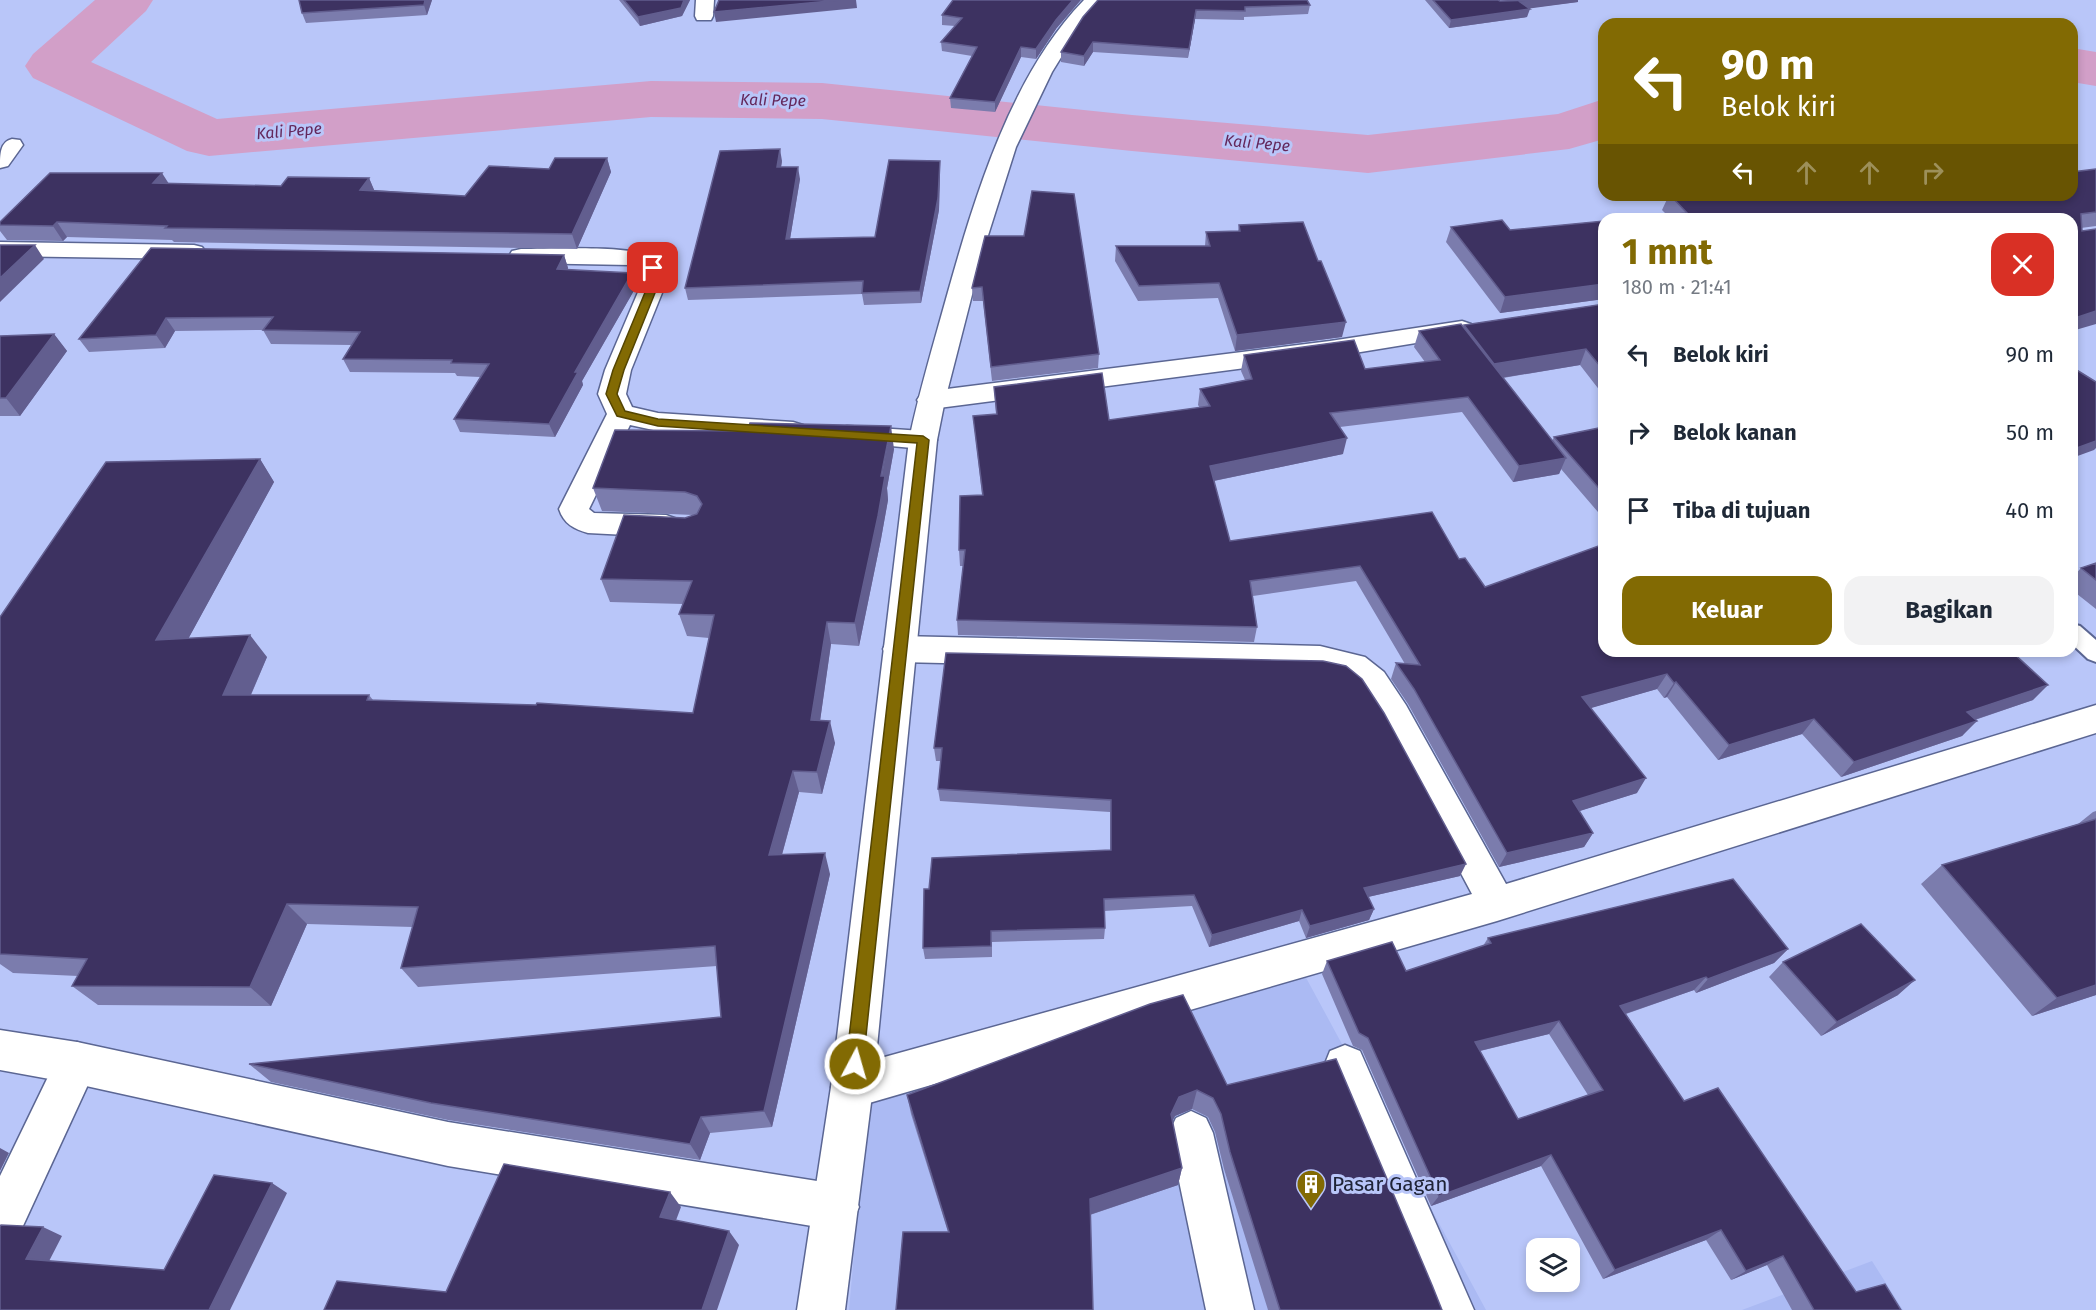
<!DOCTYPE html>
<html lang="id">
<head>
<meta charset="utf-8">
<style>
	:root { --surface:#fff; --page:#f2f2f3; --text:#1f2937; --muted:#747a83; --accent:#826a03 }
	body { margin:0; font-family:"Fira Sans",sans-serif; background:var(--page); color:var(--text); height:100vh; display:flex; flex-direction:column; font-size:22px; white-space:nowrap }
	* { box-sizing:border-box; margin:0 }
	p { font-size:20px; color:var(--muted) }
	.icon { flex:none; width:33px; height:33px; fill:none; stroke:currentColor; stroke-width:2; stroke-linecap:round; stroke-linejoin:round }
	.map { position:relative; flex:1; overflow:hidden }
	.panel { position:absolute; left:1598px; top:213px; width:480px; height:444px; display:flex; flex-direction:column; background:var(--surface); border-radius:18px; box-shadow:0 3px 9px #0003 }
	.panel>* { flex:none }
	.guide { position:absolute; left:1598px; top:18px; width:480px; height:183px; border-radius:18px; box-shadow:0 3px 9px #0003; background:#826a03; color:#fff; overflow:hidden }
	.controls { position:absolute; left:1526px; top:1238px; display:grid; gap:12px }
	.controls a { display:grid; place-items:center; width:54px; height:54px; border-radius:12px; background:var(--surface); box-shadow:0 3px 9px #0003; font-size:30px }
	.pin { position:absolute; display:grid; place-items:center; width:51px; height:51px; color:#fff; margin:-26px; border-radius:12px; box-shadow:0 3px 9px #0006 }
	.me { position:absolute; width:66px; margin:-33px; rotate:6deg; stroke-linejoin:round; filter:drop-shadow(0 0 4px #0008) }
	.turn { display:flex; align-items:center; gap:21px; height:126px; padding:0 24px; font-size:27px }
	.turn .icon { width:78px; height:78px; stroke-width:2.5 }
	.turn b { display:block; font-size:42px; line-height:51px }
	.lanes { display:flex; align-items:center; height:57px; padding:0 24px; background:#0003; justify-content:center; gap:30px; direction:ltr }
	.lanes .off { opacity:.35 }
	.round { display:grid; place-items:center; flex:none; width:63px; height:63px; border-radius:18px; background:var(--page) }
	.overview { display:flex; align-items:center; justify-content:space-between; height:102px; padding:0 24px }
	h1 { font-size:36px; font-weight:700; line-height:45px; color:var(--accent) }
	.button { display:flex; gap:12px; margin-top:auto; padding:12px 24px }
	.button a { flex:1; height:69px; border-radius:18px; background:var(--accent); color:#fff; font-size:24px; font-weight:700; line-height:69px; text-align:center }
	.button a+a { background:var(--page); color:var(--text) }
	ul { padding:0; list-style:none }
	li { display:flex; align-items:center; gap:18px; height:78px; padding:0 24px }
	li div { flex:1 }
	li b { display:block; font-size:22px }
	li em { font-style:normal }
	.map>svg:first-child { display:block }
	.built { fill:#abbaf3 }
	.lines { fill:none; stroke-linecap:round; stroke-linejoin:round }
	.river { fill:#d29fc8; fill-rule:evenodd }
	.service-casing { stroke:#5b6693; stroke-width:4 }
	.minor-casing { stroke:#5b6693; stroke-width:3 }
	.tertiary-casing { stroke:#5b6693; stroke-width:3 }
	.secondary-casing { stroke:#5b6693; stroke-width:3 }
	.service { fill:#fff; fill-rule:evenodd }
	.minor { fill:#fff; fill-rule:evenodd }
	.tertiary { fill:#fff; fill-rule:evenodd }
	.secondary { fill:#fff; fill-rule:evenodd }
	.wall { fill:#7b7cad; fill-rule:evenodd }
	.shaded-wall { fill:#625e8f }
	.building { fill:#3d3261; stroke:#625e8f; stroke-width:1.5; fill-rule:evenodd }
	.route { fill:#826a03; stroke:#544502; stroke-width:1.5 }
	.labels { text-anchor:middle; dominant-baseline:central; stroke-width:6; stroke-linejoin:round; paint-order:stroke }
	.far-water-label { font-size:16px; font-style:italic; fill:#64285c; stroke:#b9c6f9 }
	.near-poi-label { font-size:21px; fill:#1e2336; stroke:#b9c6f9; text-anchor:start }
</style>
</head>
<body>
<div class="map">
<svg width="2096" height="1310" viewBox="0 0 2096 1310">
	<rect width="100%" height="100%" fill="#b9c6f9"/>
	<path class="built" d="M1304,974L1486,1310H849L870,1075Z
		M1872,1261L1903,1310H1742Z"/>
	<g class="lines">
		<path class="river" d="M95,0H153L146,11L91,62L217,119L651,81L822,83L1132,115L1368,135L1558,114L1604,99V139L1569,149L1368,173L1132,151L822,119L651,117L209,156L187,151L33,78L25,66L33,54Z
			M2072,48L2096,52V86L2072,82Z"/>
		<g class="service-casing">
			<path id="service" d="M2072,624L2080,626L2096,640V662L2088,659L2072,644Z"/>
		</g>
		<g class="minor-casing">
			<path id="minor" d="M696,0H714L713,16L711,20H697L695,16Z
				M12,139L20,140L23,145L8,166L0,168C0,154 0,142 12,139Z
				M0,242L194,245L202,247L206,252L202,257L194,259L0,256Z
				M521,249C549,249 636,244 656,259C662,263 666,271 668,278L631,370L626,394L632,407L658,413L793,422L803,425L807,431L803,437L793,440L658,431L630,425L589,509L594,513L666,515L677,519L681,526L677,533L666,537L588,533C574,529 564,524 559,509L607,414L598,394L605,370L644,278L641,271L630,265L521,263L512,261L509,256L512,251Z
				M1462,321L1471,324L1475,329L1471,334L1330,357L931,409L921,406L917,400L921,394L931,391L1330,341Z
				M847,426L923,431L933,433L937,440L933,447L923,449L837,441L833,435L837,429Z
				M899,636L1320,646L1365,657L1384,672L1406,705L1506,884L2096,705V733L1497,921L852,1108L837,1102L831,1087L837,1072L852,1066L1472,894L1382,725L1360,690L1343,677L1320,672L899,662L887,658L883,649L887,640Z
				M77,1042L92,1048L98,1063L16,1241L0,1248V1176L62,1048Z
				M1345,1045L1360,1051L1474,1310H1426L1324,1066L1330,1051Z
				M1191,1111L1206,1118L1213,1133L1254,1310H1206L1169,1133L1176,1118Z"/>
		</g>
		<g class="tertiary-casing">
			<path id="tertiary" d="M0,1030L77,1042L448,1122L836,1184L852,1191L859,1207L852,1223L836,1230L448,1166L77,1084L0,1070Z"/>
		</g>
		<g class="secondary-casing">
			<path id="secondary" d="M1084,0H1103L1081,25L1052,72L1016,147L984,248L945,400L937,440L873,1087L845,1310H797L831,1087L909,440C919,392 933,346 946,299C974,199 1010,76 1084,0Z"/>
		</g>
		<use href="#service" class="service"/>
		<use href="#minor" class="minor"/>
		<use href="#tertiary" class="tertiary"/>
		<use href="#secondary" class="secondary"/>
	</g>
	<path class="wall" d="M432,0L427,15L306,23L302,13Z
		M619,0H690L682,16L640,26Z
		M1098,0L1310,5L1308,14L1244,17V20L1195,19L1188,58L1093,52L1084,66L1061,62V52Z
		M1425,0H1498L1500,1L1578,2L1528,8L1527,17L1449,28Z
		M942,15L1056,29L1036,59L1021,57L995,112L951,108L950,98L972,56L942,51L941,42L955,26L942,25Z
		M607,158L611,172L577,249L174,242L172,240L67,237L63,241L7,240L0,231V222L169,184L281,186L369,178L374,190L465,196L549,169Z
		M782,161L781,167L800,179L790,239L875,237L940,161V173L939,210L921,303L864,305L862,294L688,300L685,288Z
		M2096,169V226L2081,228L1667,215L1662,210L1669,195H2072Z
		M1604,221V299L1500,313L1446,242L1451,227L1510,230Z
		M1239,225L1342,337L1235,351L1218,298L1138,301L1115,261L1116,246H1205L1206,232L1238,231Z
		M985,236L1099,354L1098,368L992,381L983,301H973L972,288Z
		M151,248L564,255L568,268V269L636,287L582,381L583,385L555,437L460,432L454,419L480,377L457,376L455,373L350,372L343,359L351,345L271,344L263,330L175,331L165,348L89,352L79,339Z
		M1604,304V396L1580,365L1503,378L1552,441L1554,437L1604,427V519L1561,469L1559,474L1513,482L1462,412L1340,427L1343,454L1214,481L1230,541L1459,559L1485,587L2033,700L1975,720L1962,736L1841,777L1802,734L1718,760L1667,697L1664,698L1657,689L1590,708L1637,793L1579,811L1593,833L1584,847L1499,867L1408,704L1391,679L1396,663L1405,664L1356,581L1253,596L1257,627L1254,642L958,635L957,620L963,566H960L959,550L982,495L973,416L996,415L994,387L1109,420L1200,408L1198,405L1200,389L1245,380L1241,371L1244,355L1365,369L1425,362L1414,347L1419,331L1463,327L1464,325Z
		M54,334L67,351L20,416H0V336Z
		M894,449L887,488L888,500L881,539L859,646L831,644L820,721L835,743L822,794L799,792L782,855L830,874L772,1127L710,1133L700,1160L448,1120L271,1082L249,1064L721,1017L717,966L418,987L401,968L413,927L307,924L271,1006L98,1005L72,986L78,976L13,973L0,964V617L260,459L274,482L188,639L267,657L251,695H369L373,700L693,713L709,638L687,636L679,614L683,604L610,602L601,579L685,518L693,515L602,511L593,488Z
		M2096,563V609L2072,590V578L2081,568Z
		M946,653L1460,876L1368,897L1374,909L1369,920L1306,938L1299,921L1209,947L1192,906L1104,911L1105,928L1104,939L992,942V957L925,959L923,948L929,889L1110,850V812L940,801L938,789L941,761H936L934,748Z
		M2096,811V995L2032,1016L1921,884L1942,865L2078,824L2093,812Z
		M1488,938L1788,949L1774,963L1696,993L1694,990L1626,1014L1684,1101L1856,1292L1901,1310H1792L1767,1265L1731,1280L1706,1240L1603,1279L1541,1166L1431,1206L1362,1050L1353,1046L1322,974L1327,961L1406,971L1483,946ZM1549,1034L1588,1095L1518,1119L1480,1051Z
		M1783,962L1898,995L1821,1036L1769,977Z
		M1227,1085L1442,1310H1268L1224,1169L1215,1132L1208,1117L1192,1109L1175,1116L1172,1121L1182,1168L1178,1185L1090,1215L948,1232L911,1114L907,1095Z"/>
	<path class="shaded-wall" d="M425,0H432L427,15L424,5Z
		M684,0H690L682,16L640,26L638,17Z
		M840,0H856L857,8L716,22L714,12Z
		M1073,0H1081L1056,29L1036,59V49L1056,20Z
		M1532,0H1578V2L1518,10L1520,2Z
		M1530,9L1527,17L1449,28L1451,20Z
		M1196,10L1195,19L1188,58L1189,49Z
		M1093,42V52L1084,66V56Z
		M1021,47V57L995,112V102Z
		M780,149L782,161L779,179L777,167Z
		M607,158L611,172L577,249L572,234Z
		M940,161V173L939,210L921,303L920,291Z
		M798,167L800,179L788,251L786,239Z
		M162,173L171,187L153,183Z
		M369,178L375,192L360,190Z
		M57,222L67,237L63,241L53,226Z
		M35,245L44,259L0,302V278Z
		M564,255L568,268L562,282L557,269Z
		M632,273L636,287L582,381L583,385L555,437L549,424L575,372Z
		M1604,284V299L1500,313L1505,297Z
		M2096,311V324L2072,331V319Z
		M166,318L175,331L165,348L156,335Z
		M1346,322L1342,337L1235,351L1237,335Z
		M54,334L67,351L20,416L6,398Z
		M1586,349L1580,365L1488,380L1494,364Z
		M891,426L894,449L887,488L888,500L881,539L859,646L855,623Z
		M1347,438L1343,454L1208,482L1210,466Z
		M2096,441V448L2094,450L2072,458V452L2074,449Z
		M1566,458L1559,474L1513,482L1519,466Z
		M260,459L274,482L175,663L156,640Z
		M827,622L831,644L817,742L811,720Z
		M250,635L267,657L241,717L223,695Z
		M1667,674L1657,689L1574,713L1582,697Z
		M1676,682L1667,697L1664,698L1674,683Z
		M2048,685L2033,700L1953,727L1967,712Z
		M1814,719L1802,734L1718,760L1729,745Z
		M830,721L835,743L822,794L817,772Z
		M1977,721L1962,736L1841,777L1854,762Z
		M793,771L799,792L776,876L769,855Z
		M1646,778L1637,793L1564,816L1573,801Z
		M1593,833L1584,847L1499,867L1507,853Z
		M825,853L830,874L772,1127L764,1111Z
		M1466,864L1460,876L1359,899L1364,888Z
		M287,904L307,924L271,1006L250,987Z
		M1374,909L1369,920L1306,938L1310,926Z
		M1302,910L1299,921L1209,947L1212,935Z
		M1788,949L1774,963L1696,993L1708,979Z
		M1706,977L1694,990L1610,1019L1620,1006Z
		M1915,980L1898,995L1821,1036L1837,1022Z
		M2096,985V995L2032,1016L2057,998Z
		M1559,1021L1549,1034L1467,1054L1475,1042Z
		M1197,1090L1192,1109L1175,1116L1167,1132L1171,1114L1179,1097Z
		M701,1117L710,1133L700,1160L690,1144Z
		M0,1148L9,1153L0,1171Z
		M1551,1155L1541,1166L1431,1206L1439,1196Z
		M1182,1168L1178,1185L1089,1215L1090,1199Z
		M272,1183L287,1193L230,1310H209Z
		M670,1192L681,1207L672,1231L660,1217Z
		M43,1227L62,1236L46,1267L26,1259Z
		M1721,1230L1706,1240L1603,1279L1615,1270Z
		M729,1231L739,1245L717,1310H702Z
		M1783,1256L1767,1265L1731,1280L1746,1271Z"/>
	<path class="building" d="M299,0H425L424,5L302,13Z
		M624,0H684L681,8L638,17Z
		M719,0H840L714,12Z
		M953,0H1073L1056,20L1036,49L1021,47L995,102L950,98L977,47L941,42L962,18L942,15Z
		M1098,0H1307L1310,5L1245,7V11L1196,10L1189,49L1093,42L1084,56L1061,52L1083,17Z
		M1433,0H1498L1500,1L1532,0L1520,2L1530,9L1451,20Z
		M780,149L777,167H798L786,239L875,237L889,160L940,161L938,198L920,291L862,293L863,281L685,288L720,151Z
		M555,158H607L572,234L165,228L167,226L57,222L53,226L0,225V222L50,173H162L153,183L281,186L288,177L369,178L360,190L465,196L489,166L549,169Z
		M2096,169V212L2081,214L2082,231L2096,229V311L2072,319V219H1625L1687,213L1670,195H2072V172Z
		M1032,191L1074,194L1099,354L991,367L982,287L972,288L985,236H1024Z
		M1502,220L1510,230L1604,221V284L1505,297L1451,227Z
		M1303,222L1318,261H1321L1346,322L1237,335L1219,283L1139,286L1116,246H1210L1206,232L1240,231L1239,225Z
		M0,245H35L0,278Z
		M151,248L564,255L557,269L632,273L575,372H578L549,424L454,419L489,364L451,363L452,360L343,359L360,332L263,330L273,317L166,318L156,335L79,339Z
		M1604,304V371L1586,349L1494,364L1464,325Z
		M1461,324L1566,458L1519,466L1468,397L1330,413L1347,438L1210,466L1230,541L1432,512L1459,559L1465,558L1485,587L1604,544V651H2011L2048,685L1967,712L1977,721L1854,762L1814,719L1729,745L1676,682L1674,683L1667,674L1582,697L1646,778L1573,801L1593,833L1507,853L1414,689L1396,663L1420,665L1360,566L1250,581L1257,627L957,620L965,550H959L960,496L983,495L973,416L997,414L994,387L1102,373L1109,420L1210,406L1200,389L1252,379L1244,355L1354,340L1365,369L1440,360L1419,331Z
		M54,334L6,398H0V336Z
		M2075,369L2096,382V441L2074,449L2072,447V370Z
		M750,423L891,426L881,476H885L878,516L855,623L827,622L811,720L830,721L817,772L793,771L769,855L825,853L764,1111L701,1117L690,1144L431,1103L249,1064L721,1017L715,946L401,968L418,907L287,904L250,987L72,986L87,959L0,954V617L106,462L260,459L156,640L250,635L223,695H369L367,700L536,705L537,703L693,713L714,615L679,614L692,581L601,579L624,515L685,518L697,514L702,504L697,496L685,492L593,488L615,430L747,431Z
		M1604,427V494L1554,437Z
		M2096,563V580L2081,568Z
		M946,653L1323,661L1346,666L1362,679L1384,713L1466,864L1364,888L1374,909L1310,926L1302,910L1212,935L1194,895L1104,899L1105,928L991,931V946L923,948L924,889H929L932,858L1111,850V800L938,789L942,748H934Z
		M2096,819V985L2057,998L1942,865Z
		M1733,879L1788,949L1708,979L1706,977L1620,1006L1684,1101L1718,1088L1856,1292L1885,1284L1901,1310H1814L1783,1256L1746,1271L1721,1230L1615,1270L1551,1155L1439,1196L1368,1038L1359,1033L1327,961L1392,942L1406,971L1491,943L1488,938ZM1559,1021L1603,1090L1518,1119L1475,1042Z
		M1861,924L1915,980L1837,1022L1783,962Z
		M1183,995L1227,1085L1336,1059L1432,1285L1442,1310H1280L1230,1152L1221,1114L1213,1098L1197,1090L1179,1097L1171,1114L1182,1168L1090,1199L1093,1310H896L903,1232H949L907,1095L1150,1004Z
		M504,1164L670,1192L660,1217L729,1231L702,1310H324L337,1281L446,1292Z
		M214,1175L272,1183L209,1310H0V1227L1,1225L43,1227L26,1259L164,1270Z"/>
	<path class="route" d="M650,266H657L661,278L624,370L617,394L625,411L658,419L923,436L929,440L863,1064L861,1070L855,1073L848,1070L846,1064L917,443L658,426L617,416L606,394L613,370L651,278Z"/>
	<defs>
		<g id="building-pin" transform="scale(1.5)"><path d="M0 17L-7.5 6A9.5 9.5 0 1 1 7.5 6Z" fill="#826a03" stroke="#b9c6f9"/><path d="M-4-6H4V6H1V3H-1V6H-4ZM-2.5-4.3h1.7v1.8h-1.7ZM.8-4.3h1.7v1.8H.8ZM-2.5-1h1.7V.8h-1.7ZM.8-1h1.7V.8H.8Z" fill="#fff"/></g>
	</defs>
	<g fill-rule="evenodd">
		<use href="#building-pin" x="1311" y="1184"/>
	</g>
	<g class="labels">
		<g class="far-water-label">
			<text transform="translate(773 100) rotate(1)">Kali Pepe</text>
			<text transform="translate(289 131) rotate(-5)">Kali Pepe</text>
			<text transform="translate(1257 143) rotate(5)">Kali Pepe</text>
		</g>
		<g class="near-poi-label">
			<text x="1332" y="1184">Pasar Gagan</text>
		</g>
	</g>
</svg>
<div class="controls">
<a><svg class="icon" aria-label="layers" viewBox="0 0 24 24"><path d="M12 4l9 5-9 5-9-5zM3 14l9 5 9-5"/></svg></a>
</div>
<div class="pin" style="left:653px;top:268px;background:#d93025"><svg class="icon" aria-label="arrive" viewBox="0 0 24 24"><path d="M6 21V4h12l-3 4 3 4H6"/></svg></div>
<svg class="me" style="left:855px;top:1064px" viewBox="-20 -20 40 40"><circle r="17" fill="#826a03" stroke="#fff" stroke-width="3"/><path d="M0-11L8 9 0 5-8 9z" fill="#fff"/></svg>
<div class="guide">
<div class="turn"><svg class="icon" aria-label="left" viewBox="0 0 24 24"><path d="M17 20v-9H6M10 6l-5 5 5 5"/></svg><div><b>90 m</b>Belok kiri</div></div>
<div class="lanes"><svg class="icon" aria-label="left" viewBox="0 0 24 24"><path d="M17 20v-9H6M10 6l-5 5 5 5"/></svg><svg class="icon off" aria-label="ahead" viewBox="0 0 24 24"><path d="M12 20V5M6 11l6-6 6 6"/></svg><svg class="icon off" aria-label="ahead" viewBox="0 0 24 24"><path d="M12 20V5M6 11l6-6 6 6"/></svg><svg class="icon off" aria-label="right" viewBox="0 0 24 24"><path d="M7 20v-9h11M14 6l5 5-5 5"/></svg></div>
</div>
<section class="panel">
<div class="overview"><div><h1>1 mnt</h1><p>180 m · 21:41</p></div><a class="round" style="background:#d93025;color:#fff"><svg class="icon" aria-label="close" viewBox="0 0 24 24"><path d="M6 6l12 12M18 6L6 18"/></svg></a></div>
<ul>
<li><svg class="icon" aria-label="left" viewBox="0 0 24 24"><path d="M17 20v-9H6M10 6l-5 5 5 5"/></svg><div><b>Belok kiri</b></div><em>90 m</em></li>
<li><svg class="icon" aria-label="right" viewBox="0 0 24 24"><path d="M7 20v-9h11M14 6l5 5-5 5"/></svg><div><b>Belok kanan</b></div><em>50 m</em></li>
<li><svg class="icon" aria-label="arrive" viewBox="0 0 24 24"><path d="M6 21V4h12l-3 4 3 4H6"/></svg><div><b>Tiba di tujuan</b></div><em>40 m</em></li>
</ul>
<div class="button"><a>Keluar</a><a>Bagikan</a></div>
</section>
</div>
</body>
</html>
